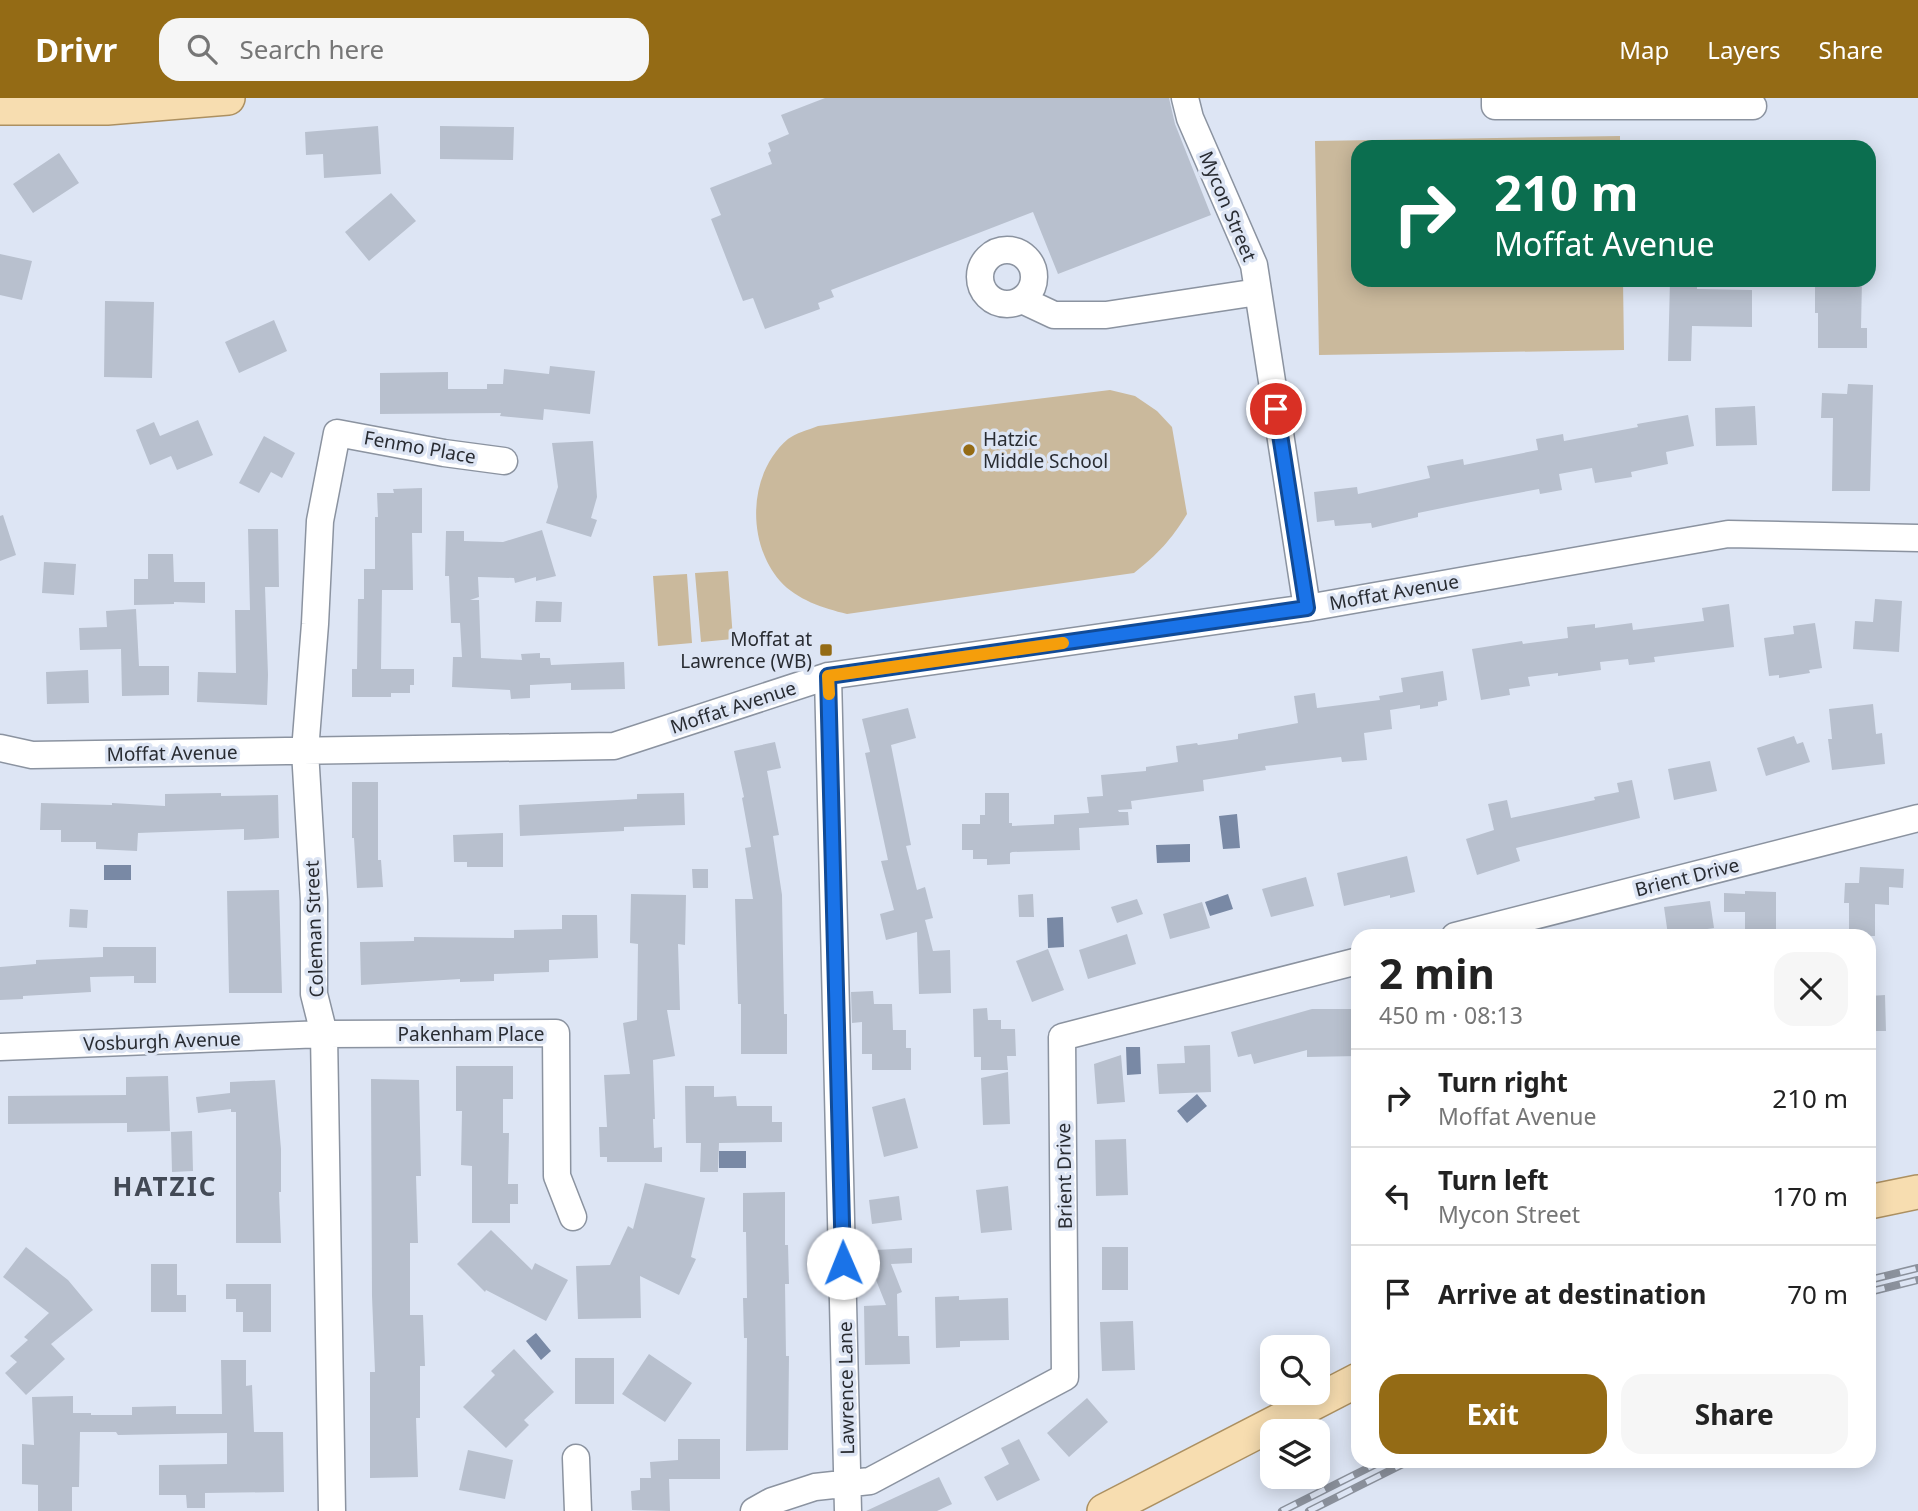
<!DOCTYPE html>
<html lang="en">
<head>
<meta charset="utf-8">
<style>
	:root { --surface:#fff; --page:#f6f6f6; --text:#222; --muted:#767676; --line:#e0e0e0; --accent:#946b15 }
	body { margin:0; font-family:"Noto Sans",sans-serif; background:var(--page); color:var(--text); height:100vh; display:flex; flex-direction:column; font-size:26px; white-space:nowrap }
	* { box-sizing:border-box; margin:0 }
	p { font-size:23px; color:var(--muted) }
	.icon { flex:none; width:38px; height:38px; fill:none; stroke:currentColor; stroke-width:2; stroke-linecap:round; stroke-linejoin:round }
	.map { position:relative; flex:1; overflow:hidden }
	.sheet { position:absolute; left:1351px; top:831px; width:525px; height:539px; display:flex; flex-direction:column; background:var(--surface); border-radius:21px; box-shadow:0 4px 18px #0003 }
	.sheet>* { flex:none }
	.hud { position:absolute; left:1351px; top:42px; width:525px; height:147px; border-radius:21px; box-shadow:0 4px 18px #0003; background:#0b6e4f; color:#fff; overflow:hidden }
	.controls { position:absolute; left:1260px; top:1237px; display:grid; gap:14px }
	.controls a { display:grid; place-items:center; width:70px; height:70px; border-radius:14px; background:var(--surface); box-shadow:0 4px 18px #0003; font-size:35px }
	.pin { position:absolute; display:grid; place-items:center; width:60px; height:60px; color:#fff; margin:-30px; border:4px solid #fff; border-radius:50%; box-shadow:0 2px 7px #0007 }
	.me { position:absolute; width:77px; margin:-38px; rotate:359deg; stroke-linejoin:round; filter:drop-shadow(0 0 5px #0008) }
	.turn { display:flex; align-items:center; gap:24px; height:147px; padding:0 28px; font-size:32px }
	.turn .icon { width:91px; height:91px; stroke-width:2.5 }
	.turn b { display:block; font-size:49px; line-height:60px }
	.round { display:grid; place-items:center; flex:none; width:74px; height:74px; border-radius:21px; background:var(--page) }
	.overview { display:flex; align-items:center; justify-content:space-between; height:119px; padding:0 28px }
	h1 { font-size:42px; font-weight:700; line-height:52px }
	.primary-button { display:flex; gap:14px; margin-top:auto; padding:14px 28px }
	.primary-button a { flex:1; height:80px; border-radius:21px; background:var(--accent); color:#fff; font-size:28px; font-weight:700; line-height:80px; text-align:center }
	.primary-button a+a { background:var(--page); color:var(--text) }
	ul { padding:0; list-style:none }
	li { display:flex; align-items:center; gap:21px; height:98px; padding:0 28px; border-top:2px solid var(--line) }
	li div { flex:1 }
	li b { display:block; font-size:26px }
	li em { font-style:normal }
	header { display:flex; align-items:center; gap:42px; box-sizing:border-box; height:98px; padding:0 35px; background:var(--accent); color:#fff }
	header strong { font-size:33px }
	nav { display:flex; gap:38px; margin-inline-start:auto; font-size:24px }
	.search { width:490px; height:63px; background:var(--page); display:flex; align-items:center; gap:18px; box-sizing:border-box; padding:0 24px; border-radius:21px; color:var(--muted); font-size:26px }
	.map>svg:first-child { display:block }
	.green { fill:#cab99c }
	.water { fill:#7989a5 }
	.building { fill:#b8c0ce }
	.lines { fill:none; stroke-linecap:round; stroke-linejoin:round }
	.minor-casing { stroke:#8b93a0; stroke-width:29 }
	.major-casing { stroke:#ac9061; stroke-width:36 }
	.minor { stroke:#fff; stroke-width:26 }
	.major { stroke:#f7ddb0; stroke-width:33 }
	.rail-casing { stroke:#8b919c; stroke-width:8 }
	.rail { stroke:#dde5f4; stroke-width:5; stroke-dasharray:16; stroke-linecap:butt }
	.route-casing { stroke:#114b97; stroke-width:18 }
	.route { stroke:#1a73e8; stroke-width:12 }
	.slow { stroke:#f59e0b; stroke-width:12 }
	.poi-dot { fill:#946b15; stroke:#dde5f4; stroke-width:2.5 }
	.labels { text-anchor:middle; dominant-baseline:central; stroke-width:7; stroke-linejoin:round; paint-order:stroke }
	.street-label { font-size:19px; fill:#292c32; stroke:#dde5f4 }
	.poi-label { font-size:19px; fill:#292c32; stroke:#dde5f4; text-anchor:start }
	.district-label { font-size:26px; font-weight:bold; letter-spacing:2px; fill:#424955; stroke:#dde5f4 }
</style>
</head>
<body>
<header>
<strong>Drivr</strong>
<div class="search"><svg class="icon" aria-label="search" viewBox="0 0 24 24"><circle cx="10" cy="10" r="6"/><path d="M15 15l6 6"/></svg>Search here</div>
<nav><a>Map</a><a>Layers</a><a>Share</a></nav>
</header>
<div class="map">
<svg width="1918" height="1413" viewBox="0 0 1918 1413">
	<rect width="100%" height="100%" fill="#dde5f4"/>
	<path class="green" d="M1620,38V49H1358V182H1623L1624,252L1319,257L1315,43Z
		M1110,292L1135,298L1157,313L1172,329L1187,416C1171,442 1158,456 1134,475L847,516C823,510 797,502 780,483C746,444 748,375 788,341C796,335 808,332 818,328Z
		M728,473L733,541L701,544L695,475Z
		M687,476L692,545L658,548L653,478Z"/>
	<path class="water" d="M1237,716L1240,750L1223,751L1219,718Z
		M1190,746V764L1157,765L1156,747Z
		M104,767H131V782H104Z
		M1228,796L1233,811L1210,818L1205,804Z
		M1063,819L1064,849L1048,850L1047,820Z
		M1126,949H1140L1141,976L1127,977Z
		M1197,996L1207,1008L1187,1025L1177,1013Z
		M719,1053H746V1070H719Z
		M536,1235L551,1253L541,1262L526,1243Z"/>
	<path class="building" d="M825,0H1169L1175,26L1211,117L1058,176L1033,114L831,192L834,199L818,205L820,211L765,231L753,200L743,203L711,121L721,117L710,90L772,66L768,55L771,53L768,45L789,36L781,17Z
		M378,28L381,76L324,80L323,56L306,57L305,34Z
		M440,28L514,29L513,62L440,61Z
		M59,55L79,85L33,115L13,86Z
		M391,95L416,123L369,163L345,134Z
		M0,156L32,163L22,202L0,197Z
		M1670,182H1697V191L1752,192V229L1692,228L1691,263H1668Z
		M1815,182H1862L1861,230H1867V250H1818V215H1815Z
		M105,203L154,204L152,280L104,279Z
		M274,222L287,253L239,275L225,244Z
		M550,268L595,273L590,316L544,311L543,322L500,318L501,315L380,316V275L448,274V291H487V286H503L504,271L549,276Z
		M1848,286L1873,287L1870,393H1832L1833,320H1821L1822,295L1847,296Z
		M1755,308L1757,347L1716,348L1715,310Z
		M1688,317L1694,348L1666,354L1668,366L1631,374L1632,379L1595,385L1592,370L1559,376L1562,392L1540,396L1539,391L1471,404L1418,415V419L1372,430L1371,425L1335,428L1334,422L1317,424L1314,394L1357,389L1358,396L1430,380L1427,368L1463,361L1464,367L1538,352L1536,341L1563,336L1564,343L1638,329L1637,326Z
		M198,322L213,357L177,372L171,358L150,367L136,332L154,324L160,338Z
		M264,338L295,355L282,380L271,374L259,395L239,385Z
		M593,343L597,399L591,420L597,422L591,439L546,425L558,389L552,345Z
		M422,390V435H412L413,492H382L381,571H414V587H410V595H391V599H352V571H357L358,501H364V471H375V419H378L377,395H394L393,391Z
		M3,417L16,457L0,463V418Z
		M248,431H278L279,489H265L268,577L267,607L197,604L198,574L236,575L235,512H250Z
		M542,432L556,478L536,483V479L515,485L514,480L478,479L479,499L470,502H479L481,560L522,562L521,556L540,555V560H550L551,567L624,564L625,591L571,592V585L530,587V600L511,601L510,592L452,589L453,559H462L460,525H451L449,478H445L446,433H464V443L503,444Z
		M148,456H173L174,484H205V505L174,504V506L134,507V481H148Z
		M44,464L76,466L74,497L42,495Z
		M1875,501L1902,503L1899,554L1853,551L1855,523L1873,524Z
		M536,503L562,504L561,524H535Z
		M1729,506L1734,549L1654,559L1655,564L1629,567L1628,561L1600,564L1601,572L1558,578V575L1528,579L1530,588L1509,591L1510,597L1481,602L1472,551L1522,543L1523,546L1568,540L1567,529L1595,526V530L1632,525L1633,532L1704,523L1702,510Z
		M136,511L139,568H169V597L122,598L121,551L80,552L79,530L107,529L106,513Z
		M1815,525L1822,570L1809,572L1810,575L1779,580V577L1769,578L1764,540L1794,536L1793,528Z
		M88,572L89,605L47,606L46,574Z
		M1443,573L1447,602L1438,604V608L1420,611V607L1390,612L1392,631L1364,635L1367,662L1342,664L1341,659L1265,668L1266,672L1203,682L1204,693L1131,703L1132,711L1118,712L1119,714H1128L1129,727L1079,730L1080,752L1012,754L1010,755V766L987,767V761H973V752H962V726H980V717H985V695H1009V725H1012V728L1054,726V717L1089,715L1087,699L1103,698L1101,677L1146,673V669L1178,664L1176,648L1197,645L1198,647L1238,641V636L1298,625L1294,598L1315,595L1317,610L1380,602L1379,598L1403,594L1401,580Z
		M1873,606L1876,636L1882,635L1885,666L1832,672L1828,641H1832L1829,611Z
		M908,610L916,640L891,647L911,747L906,748L917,792L925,789L933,820L925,822L933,853L950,852L951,895L919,896L917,834L886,842L880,816L894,812L881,763L888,762L865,655L870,654L862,621Z
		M1794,638L1797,646L1803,644L1810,664L1766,678L1757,650Z
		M775,644L781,670L767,673L779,737L773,738L782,797L784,916H787V956H741V906H738L735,801H753L745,750L751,749L742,700L744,699L734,653Z
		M1710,663L1717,693L1674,702L1668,671Z
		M1632,682L1640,720L1516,750L1520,763L1477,777L1466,741L1494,732L1488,706L1507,702L1511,720L1595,702L1594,699L1619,694L1617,685Z
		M352,684H378V762H381L383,789L357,790L354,740H352Z
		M221,695V698L278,697L279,740L244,742V731L138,735L137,753L96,751V744H61V732H40L41,705L112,707V705L165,708V696Z
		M684,695L685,727L624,729V733L520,738L519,707L637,701V696Z
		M503,735V769H467V764H454L453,737Z
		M1407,758L1415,794L1390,800V797L1344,808L1337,775Z
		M1860,769L1904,771L1903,790L1889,789V807L1875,806V838H1849V805H1844L1845,785H1859Z
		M692,771H708V790H693Z
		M1306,779L1314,808L1271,819L1262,791Z
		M279,792L282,895H229L227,793Z
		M1745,793L1776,794V833H1745V814H1724V795L1745,796Z
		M631,796L686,797L685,847L678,846L680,912H667L675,958L653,962L655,1021H653L654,1050L662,1049V1064H607V1059H600L599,1029H607L604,977L630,976L623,925L637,922L638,846L630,845Z
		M1033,796L1034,819H1019L1018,797Z
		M1137,801L1143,816L1117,825L1111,809Z
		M1710,803L1714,830L1668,837L1664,809Z
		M1202,804L1210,830L1170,841L1163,816Z
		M70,811L88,812L87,830L69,829Z
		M562,817H597L598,860L549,862V874L494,876V883L460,884V881L361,887L360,844L414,843V839L514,840V832L562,831Z
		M1127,836L1136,866L1088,881L1079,852Z
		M103,849H156V885H134V878L90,879L91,894L23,898V901L0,902V869L36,866V862L103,859Z
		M1048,851L1064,892L1032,904L1016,863Z
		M873,893L874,906H892L893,932H906V950H911V972H872V956H862V924L852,925L851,894Z
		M1885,897L1886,933H1869V898Z
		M987,910L988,922H1001V931H1015L1016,958H1007L1008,972H981V959H974L973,911Z
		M1312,911H1358V958L1307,959V952L1254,966L1251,956L1238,959L1231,934Z
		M1210,947L1211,994L1159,996L1157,966L1185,965L1184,948Z
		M1121,957L1125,1004L1097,1006L1094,966Z
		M456,968H513V1001H503V1035H509L508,1086H518V1106H510V1125H472V1068L461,1067L462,1013H456Z
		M1008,974L1010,1026L983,1027L981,980Z
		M168,978L170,1033L127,1034V1025L8,1026V998L126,997V979Z
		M371,981L419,982L421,1078H416L418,1145H410V1217H423L425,1268H420V1320H416L418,1379L370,1380V1274H375L372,1198Z
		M275,982L281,1051V1094H279L281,1145H236V1014H231V1011L198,1015L196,999L230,995V984Z
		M685,988H714V999L736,998L737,1008H772V1024H782V1044L719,1045L718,1074H700L701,1045H686Z
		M905,1000L918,1050L884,1059L872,1009Z
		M192,1033L193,1073L172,1074L171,1034Z
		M1126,1041L1128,1097L1096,1098L1095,1042Z
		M645,1085L705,1100L691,1159L696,1161L679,1197L640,1178L641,1220L578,1221L576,1168L610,1167L628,1128L633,1131Z
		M1008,1088L1012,1132L981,1135L976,1092Z
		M785,1094V1147H788L789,1186H785L786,1258H789L788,1352L746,1353L747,1240H744L743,1200H747L746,1134H743V1095Z
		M899,1098L902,1122L872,1126L869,1102Z
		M491,1132L532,1172L535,1165L568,1182L546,1223L486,1192L485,1194L457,1166Z
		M26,1149L68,1182L93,1212L51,1246L65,1261L26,1297L5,1275L17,1264L10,1258L28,1242L24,1239L49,1215L3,1179Z
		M1102,1149H1128V1192H1102Z
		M912,1150V1165L891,1166L902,1194L897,1196L898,1238H909L910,1266L865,1267L864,1208L886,1207L870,1167L858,1168V1153Z
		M151,1166H177V1197H186V1214H151Z
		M226,1186H271V1234H243V1214H236V1201H226Z
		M959,1198V1202L1008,1200L1009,1242L960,1243V1249L936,1250L935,1199Z
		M1133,1223L1135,1272L1102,1273L1100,1224Z
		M514,1251L554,1294L524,1322L529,1327L506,1350L463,1309L495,1277L491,1273Z
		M649,1256L692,1285L665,1324L622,1296Z
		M575,1260H614V1306H575Z
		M221,1262H246V1288L252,1287L254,1334H283L284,1394L205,1395V1410H187L186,1397H159V1367L227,1366V1335L118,1337L116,1334H80L79,1389H72V1413H38V1387L22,1386V1346L34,1347L32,1299L73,1298V1315H91V1317H132V1309L176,1308V1316H222Z
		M1087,1300L1108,1324L1069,1359L1047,1335Z
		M678,1341H720V1381H669L670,1413L632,1412L631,1393L640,1392V1380H651L650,1364L678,1362Z
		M1019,1341L1040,1382L997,1403L984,1379L1009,1366L1001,1350Z
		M468,1352L513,1362L505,1401L459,1392Z
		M939,1379L952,1406L937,1413H866Z"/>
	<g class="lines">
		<g class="minor-casing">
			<path id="minor" d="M1185,0L1190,20L1254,167L1307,510
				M1495,0V8H1753
				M980 179a27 27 0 1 1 54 0a27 27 0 1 1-54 0Z
				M1022,202L1054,217H1106L1258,194
				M828,578L848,1413
				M0,650L32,657L614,648L828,578L1307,510L1728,436L1918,440
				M1455,838L1918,720
				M0,949L324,936L556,935L557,1078L573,1119
				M576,1360L578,1413
				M332,1413L324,936L314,896V803L305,653L315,526L320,423L337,335L444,355L504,363
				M754,1413L772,1403L815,1389L870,1383L1065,1279L1062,939L1358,863"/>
		</g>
		<g class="major-casing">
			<path id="major" d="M0,10H107L228,0
				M1869,1104L1918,1094
				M1104,1413L1358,1282"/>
		</g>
		<use href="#minor" class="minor"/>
		<use href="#major" class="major"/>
		<g class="rail-casing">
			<path id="rail" d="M1869,1182L1918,1170
				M1869,1194L1918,1182
				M1282,1413L1382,1363
				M1309,1413L1409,1363"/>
		</g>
		<use href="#rail" class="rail"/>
	</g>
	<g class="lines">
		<g class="route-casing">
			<path id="route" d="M843,1165L828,578L1307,510L1276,311"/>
		</g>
		<use href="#route" class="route"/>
		<path class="slow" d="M829,596L828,578L1063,545"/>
	</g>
	<g class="poi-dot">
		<circle cx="969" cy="352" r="7"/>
		<rect x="819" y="545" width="14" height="14" rx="3.5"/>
	</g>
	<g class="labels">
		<g class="street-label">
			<text transform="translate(1228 108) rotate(67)">Mycon Street</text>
			<text transform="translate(420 349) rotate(10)">Fenmo Place</text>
			<text transform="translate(1394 494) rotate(-10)">Moffat Avenue</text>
			<text transform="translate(733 609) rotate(-18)">Moffat Avenue</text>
			<text transform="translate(172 655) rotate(-1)">Moffat Avenue</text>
			<text transform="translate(1687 779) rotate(-14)">Brient Drive</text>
			<text transform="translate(314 831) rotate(-92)">Coleman Street</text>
			<text x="471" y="936">Pakenham Place</text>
			<text transform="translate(162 943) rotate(-2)">Vosburgh Avenue</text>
			<text transform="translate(1064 1078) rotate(-91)">Brient Drive</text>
			<text transform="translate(846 1290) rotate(-91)">Lawrence Lane</text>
		</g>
		<g class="poi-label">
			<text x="983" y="341">Hatzic<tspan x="983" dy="22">Middle School</tspan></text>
			<text x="812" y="541" text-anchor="end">Moffat at<tspan x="812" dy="22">Lawrence (WB)</tspan></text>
		</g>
		<g class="district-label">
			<text x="165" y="1088">HATZIC</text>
		</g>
	</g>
</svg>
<div class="controls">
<a><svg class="icon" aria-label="search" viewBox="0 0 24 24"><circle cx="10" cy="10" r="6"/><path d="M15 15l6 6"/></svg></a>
<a><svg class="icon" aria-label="layers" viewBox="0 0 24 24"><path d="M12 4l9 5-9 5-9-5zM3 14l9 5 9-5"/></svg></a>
</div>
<div class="pin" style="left:1276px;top:311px;background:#d93025"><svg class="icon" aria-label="arrive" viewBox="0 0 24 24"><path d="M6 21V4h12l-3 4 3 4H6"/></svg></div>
<svg class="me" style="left:843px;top:1165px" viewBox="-20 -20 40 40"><circle r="19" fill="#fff"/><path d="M0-13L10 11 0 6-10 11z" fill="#1a73e8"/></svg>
<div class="hud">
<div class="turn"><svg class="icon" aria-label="right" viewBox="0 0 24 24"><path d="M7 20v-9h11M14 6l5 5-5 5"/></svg><div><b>210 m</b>Moffat Avenue</div></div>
</div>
<section class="sheet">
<div class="overview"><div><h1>2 min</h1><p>450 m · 08:13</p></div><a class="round"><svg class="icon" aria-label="close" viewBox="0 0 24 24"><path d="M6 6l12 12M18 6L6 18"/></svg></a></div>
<ul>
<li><svg class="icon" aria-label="right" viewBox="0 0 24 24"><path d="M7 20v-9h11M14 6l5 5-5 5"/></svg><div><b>Turn right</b><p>Moffat Avenue</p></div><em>210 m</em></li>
<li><svg class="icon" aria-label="left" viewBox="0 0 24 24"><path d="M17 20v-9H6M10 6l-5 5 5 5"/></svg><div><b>Turn left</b><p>Mycon Street</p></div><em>170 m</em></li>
<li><svg class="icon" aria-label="arrive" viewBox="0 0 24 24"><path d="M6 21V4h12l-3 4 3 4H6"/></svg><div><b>Arrive at destination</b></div><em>70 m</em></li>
</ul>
<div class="primary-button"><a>Exit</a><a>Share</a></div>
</section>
</div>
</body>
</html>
